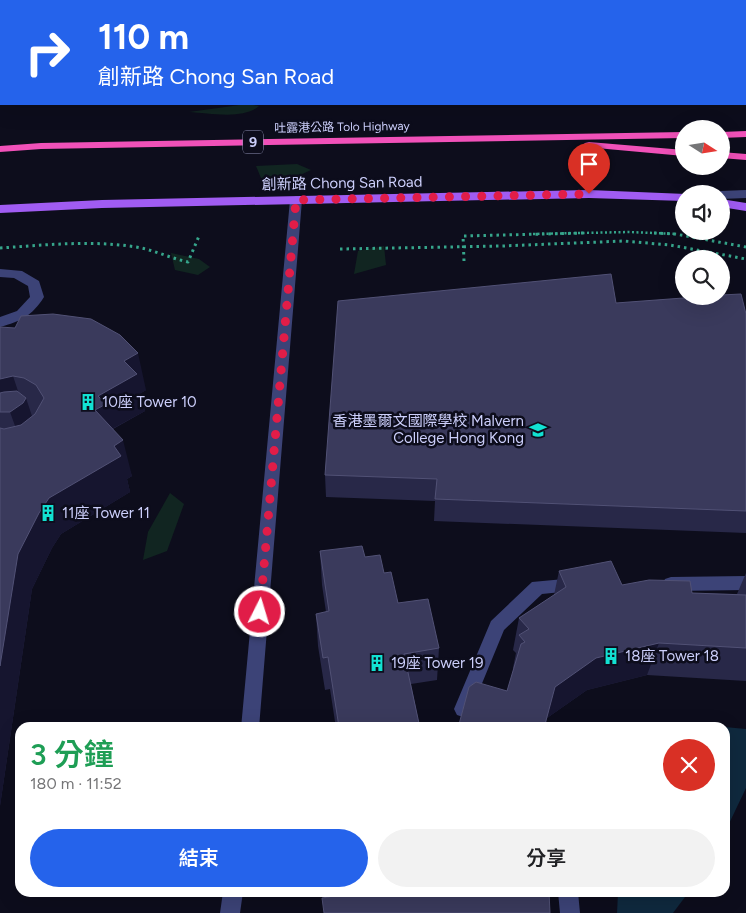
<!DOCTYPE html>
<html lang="zh-TW">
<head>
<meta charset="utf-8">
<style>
	:root { --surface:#fff; --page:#f2f2f2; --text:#202124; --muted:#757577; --accent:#2563eb }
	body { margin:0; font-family:Figtree,"Noto Sans TC",sans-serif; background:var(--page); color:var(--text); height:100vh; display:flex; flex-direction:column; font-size:19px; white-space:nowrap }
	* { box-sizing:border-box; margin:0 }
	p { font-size:16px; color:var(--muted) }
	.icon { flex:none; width:28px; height:28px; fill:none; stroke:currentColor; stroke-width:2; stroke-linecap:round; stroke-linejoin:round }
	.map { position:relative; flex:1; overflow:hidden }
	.side { position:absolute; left:15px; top:722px; width:715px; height:175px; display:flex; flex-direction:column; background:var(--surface); border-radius:15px; box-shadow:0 5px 20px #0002 }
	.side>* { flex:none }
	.banner { position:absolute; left:0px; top:0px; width:746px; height:105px; box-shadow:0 5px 20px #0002; background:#2563eb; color:#fff; overflow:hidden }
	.needle { width:32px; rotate:102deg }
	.buttons { position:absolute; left:675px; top:120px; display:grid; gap:10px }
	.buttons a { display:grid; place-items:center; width:55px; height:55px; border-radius:50%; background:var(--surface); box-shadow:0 5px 20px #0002; font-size:25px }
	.pin { position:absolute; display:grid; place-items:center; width:42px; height:42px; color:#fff; margin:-51px -21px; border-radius:50% 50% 50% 0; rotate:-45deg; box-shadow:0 0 5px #0007 }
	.pin .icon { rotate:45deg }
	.me { position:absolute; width:55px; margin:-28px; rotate:5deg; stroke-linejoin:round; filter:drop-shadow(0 0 4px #0008) }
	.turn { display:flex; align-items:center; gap:18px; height:105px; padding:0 15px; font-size:22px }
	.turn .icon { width:65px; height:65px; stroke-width:2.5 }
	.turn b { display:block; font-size:35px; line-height:42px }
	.round { display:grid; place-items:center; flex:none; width:52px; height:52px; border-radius:26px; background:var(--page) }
	.overview { display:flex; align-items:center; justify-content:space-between; height:85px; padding:0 15px }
	h1 { font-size:30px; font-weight:600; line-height:38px; color:#1e9e55 }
	.cta { display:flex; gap:10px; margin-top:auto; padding:10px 15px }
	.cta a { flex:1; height:58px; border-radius:30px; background:var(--accent); color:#fff; font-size:20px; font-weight:600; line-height:58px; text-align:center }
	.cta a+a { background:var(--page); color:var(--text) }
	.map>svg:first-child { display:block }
	.green { fill:#112521 }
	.water { fill:#0f293e }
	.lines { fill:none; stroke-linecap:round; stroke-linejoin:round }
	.path-far1 { stroke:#36a58b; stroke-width:2.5; stroke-dasharray:2 2.5; stroke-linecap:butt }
	.path { stroke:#36a58b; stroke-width:3; stroke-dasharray:2.5 4; stroke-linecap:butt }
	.minor { fill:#3c4377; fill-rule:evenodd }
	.major { fill:#a05cf2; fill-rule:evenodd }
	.highway { fill:#f151b9; fill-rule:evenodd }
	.wall { fill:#282848 }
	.shaded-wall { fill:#16152f }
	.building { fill:#3a3a5c; stroke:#515175 }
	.route { stroke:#e11d48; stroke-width:9; stroke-dasharray:0 16.2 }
	.labels { text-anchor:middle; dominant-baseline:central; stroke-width:5; stroke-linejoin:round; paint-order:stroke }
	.far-street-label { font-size:12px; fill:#cccffb; stroke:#0d0d1c }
	.shield { fill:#0d0d1c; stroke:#9395b8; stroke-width:1 }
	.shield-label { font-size:14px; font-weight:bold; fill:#cccffb }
	.street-label { font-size:15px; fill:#cccffb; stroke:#0d0d1c }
	.poi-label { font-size:15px; fill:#cccffb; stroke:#0d0d1c; text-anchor:start }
</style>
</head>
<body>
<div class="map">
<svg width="746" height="913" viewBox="0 0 746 913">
	<rect width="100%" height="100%" fill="#0d0d1c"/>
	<path class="green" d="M247,104L259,106C244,120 209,113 189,112Z
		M297,164L311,170L287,181L261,178L256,166Z
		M384,246L386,265L354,274L358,251Z
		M171,253L199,259L210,267L198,275L175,270Z
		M170,493L184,504L167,551L143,560L148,532Z"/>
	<path class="water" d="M682,723L746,729V788L725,832V728L681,727Z
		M618,893V892L688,893L673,913H617Z"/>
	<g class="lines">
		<path class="path-far1" d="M533,234L629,232L677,234"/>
		<path class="path" d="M654,233L675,234L746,247
			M0,248C45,245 91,240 136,247C154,250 170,258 188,262L199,236
			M340,249L502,246L624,241L670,245L746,259
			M464,261L463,236L584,233"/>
		<path class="minor" d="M746,190V198L721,199V194H716L721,191Z
			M296,196L302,200L259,728H241L290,200Z
			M0,269L22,271L39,281L44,297C32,316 21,321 0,327V317L17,311L30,297L28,286L14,278L0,277Z
			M746,576V590L671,591L665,589L663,584L665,579L671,577Z
			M575,578L581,580L583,585L581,590L542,594L504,630L469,715L463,717L457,715L454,709L491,621L532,582Z
			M223,892H243L240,913H220Z
			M558,892H578L580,913H560Z"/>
		<path class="major" d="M589,190L686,194H684V201L589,198L102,208L0,213V205L102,200Z
			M721,199L746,203V211L721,207Z"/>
		<path class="highway" d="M745,82H746V88H745Z
			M0,94H1V100H0Z
			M746,131V137L721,138V132Z
			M684,132V138L41,149L0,152V146L41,143Z
			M589,142L684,150V156L585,147L583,145L585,143Z
			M721,152L746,154V160L721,158Z"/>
	</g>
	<path class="wall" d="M616,303L746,314V533L434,521L435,501L326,497L325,475Z
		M0,327L146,390L141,393L145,411L113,429L132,476L127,479L130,492L61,534L52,548L32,589L0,806Z
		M320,551L365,557L384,573L398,603L439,648L437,680L411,684L420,728H336L330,689L325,690L318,646L316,614L326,612L322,585Z
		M559,571L622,585L692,593L737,594L746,573V681L647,675L587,690L547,718L545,728H458L507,691L514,668H513L516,653L513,650L519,618L554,595Z"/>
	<path class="shaded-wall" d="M138,353L146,390L141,393L145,411L112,429L95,410L98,396L124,361Z
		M13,376L22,403L26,398L38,434L23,448L10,412H0V379Z
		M123,440L132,476L127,479L130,492L61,534L52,548L32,589L0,806V666L18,554L39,513L49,498L114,446Z
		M659,643L647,675L587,690L547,718L545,728H544L555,687L596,658Z"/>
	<path class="building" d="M611,274L616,303L710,296H721V295L741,294L746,314V511L435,499L437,479L325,475L338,301Z
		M53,314L91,319L120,335L138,353L124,361L137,374L98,396L106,404L95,410L123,440L114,446L121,456L49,498L39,513L18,554L0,666V428L4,429L21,425L35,414L44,398L36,385L24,378L13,376L0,379V327L15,328L21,316Z
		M17,391L26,398L23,403L10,412H0V393L4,392Z
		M362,546L365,557L380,555L384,573L391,572L398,603L428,599L439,648L404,654L420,728H336L339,727L328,657L323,658L316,614L329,611L320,551Z
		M611,561L622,585L649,580L690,581L692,593L746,595V648L659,643L596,658L555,687L544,728H458L469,687L476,682L507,691L521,644L525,642L519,635L529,629L519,618L566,587L559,571Z
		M359,892H549L550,913H324L322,898Z"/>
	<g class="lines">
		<path class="route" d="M260,612L296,200L589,194"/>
	</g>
	<defs>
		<g id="building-bare" transform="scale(1.35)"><path d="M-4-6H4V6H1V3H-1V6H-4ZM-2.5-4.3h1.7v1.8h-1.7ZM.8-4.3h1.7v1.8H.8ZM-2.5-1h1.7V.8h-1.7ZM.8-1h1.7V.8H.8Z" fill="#12e1d2" stroke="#0d0d1c" stroke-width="2.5" paint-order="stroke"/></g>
		<g id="school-bare" transform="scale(1.35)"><path d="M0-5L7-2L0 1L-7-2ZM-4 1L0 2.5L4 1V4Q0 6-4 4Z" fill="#12e1d2" stroke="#0d0d1c" stroke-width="2.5" paint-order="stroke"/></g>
	</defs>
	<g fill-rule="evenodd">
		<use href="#building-bare" x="88" y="402"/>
		<use href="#school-bare" x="538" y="430"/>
		<use href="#building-bare" x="48" y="513"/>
		<use href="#building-bare" x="611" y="656"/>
		<use href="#building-bare" x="377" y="663"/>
	</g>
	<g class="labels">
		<g class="far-street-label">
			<text transform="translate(342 127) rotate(-1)">吐露港公路 Tolo Highway</text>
		</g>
		<rect class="shield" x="243" y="130.5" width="20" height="23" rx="4"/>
		<g class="shield-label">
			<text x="253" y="142">9</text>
		</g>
		<g class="street-label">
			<text transform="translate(342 183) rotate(-1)">創新路 Chong San Road</text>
		</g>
		<g class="poi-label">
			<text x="102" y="402">10座 Tower 10</text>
			<text x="524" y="421" text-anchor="end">香港墨爾文國際學校 Malvern<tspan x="524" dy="17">College Hong Kong</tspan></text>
			<text x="62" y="513">11座 Tower 11</text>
			<text x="625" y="656">18座 Tower 18</text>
			<text x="391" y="663">19座 Tower 19</text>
		</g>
	</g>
</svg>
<div class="buttons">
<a><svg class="needle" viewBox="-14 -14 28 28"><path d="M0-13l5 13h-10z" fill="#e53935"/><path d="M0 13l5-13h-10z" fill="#757577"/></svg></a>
<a><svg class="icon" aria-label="sound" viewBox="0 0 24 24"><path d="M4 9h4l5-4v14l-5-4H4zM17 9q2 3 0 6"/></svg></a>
<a><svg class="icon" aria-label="search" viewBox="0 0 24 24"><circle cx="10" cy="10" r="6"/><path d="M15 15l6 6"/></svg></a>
</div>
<div class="pin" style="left:589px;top:194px;background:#d93025"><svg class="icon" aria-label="arrive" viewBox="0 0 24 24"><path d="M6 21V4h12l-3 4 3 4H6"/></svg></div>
<svg class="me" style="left:260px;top:612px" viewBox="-20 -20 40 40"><circle r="17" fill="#e11d48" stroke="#fff" stroke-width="3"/><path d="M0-11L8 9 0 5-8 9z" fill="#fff"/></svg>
<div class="banner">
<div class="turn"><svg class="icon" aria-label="right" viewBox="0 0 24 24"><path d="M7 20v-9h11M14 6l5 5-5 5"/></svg><div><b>110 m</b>創新路 Chong San Road</div></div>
</div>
<section class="side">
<div class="overview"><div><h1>3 分鐘</h1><p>180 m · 11:52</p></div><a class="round" style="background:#d93025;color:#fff"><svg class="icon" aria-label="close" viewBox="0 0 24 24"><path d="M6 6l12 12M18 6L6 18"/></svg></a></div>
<div class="cta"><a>結束</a><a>分享</a></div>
</section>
</div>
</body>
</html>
